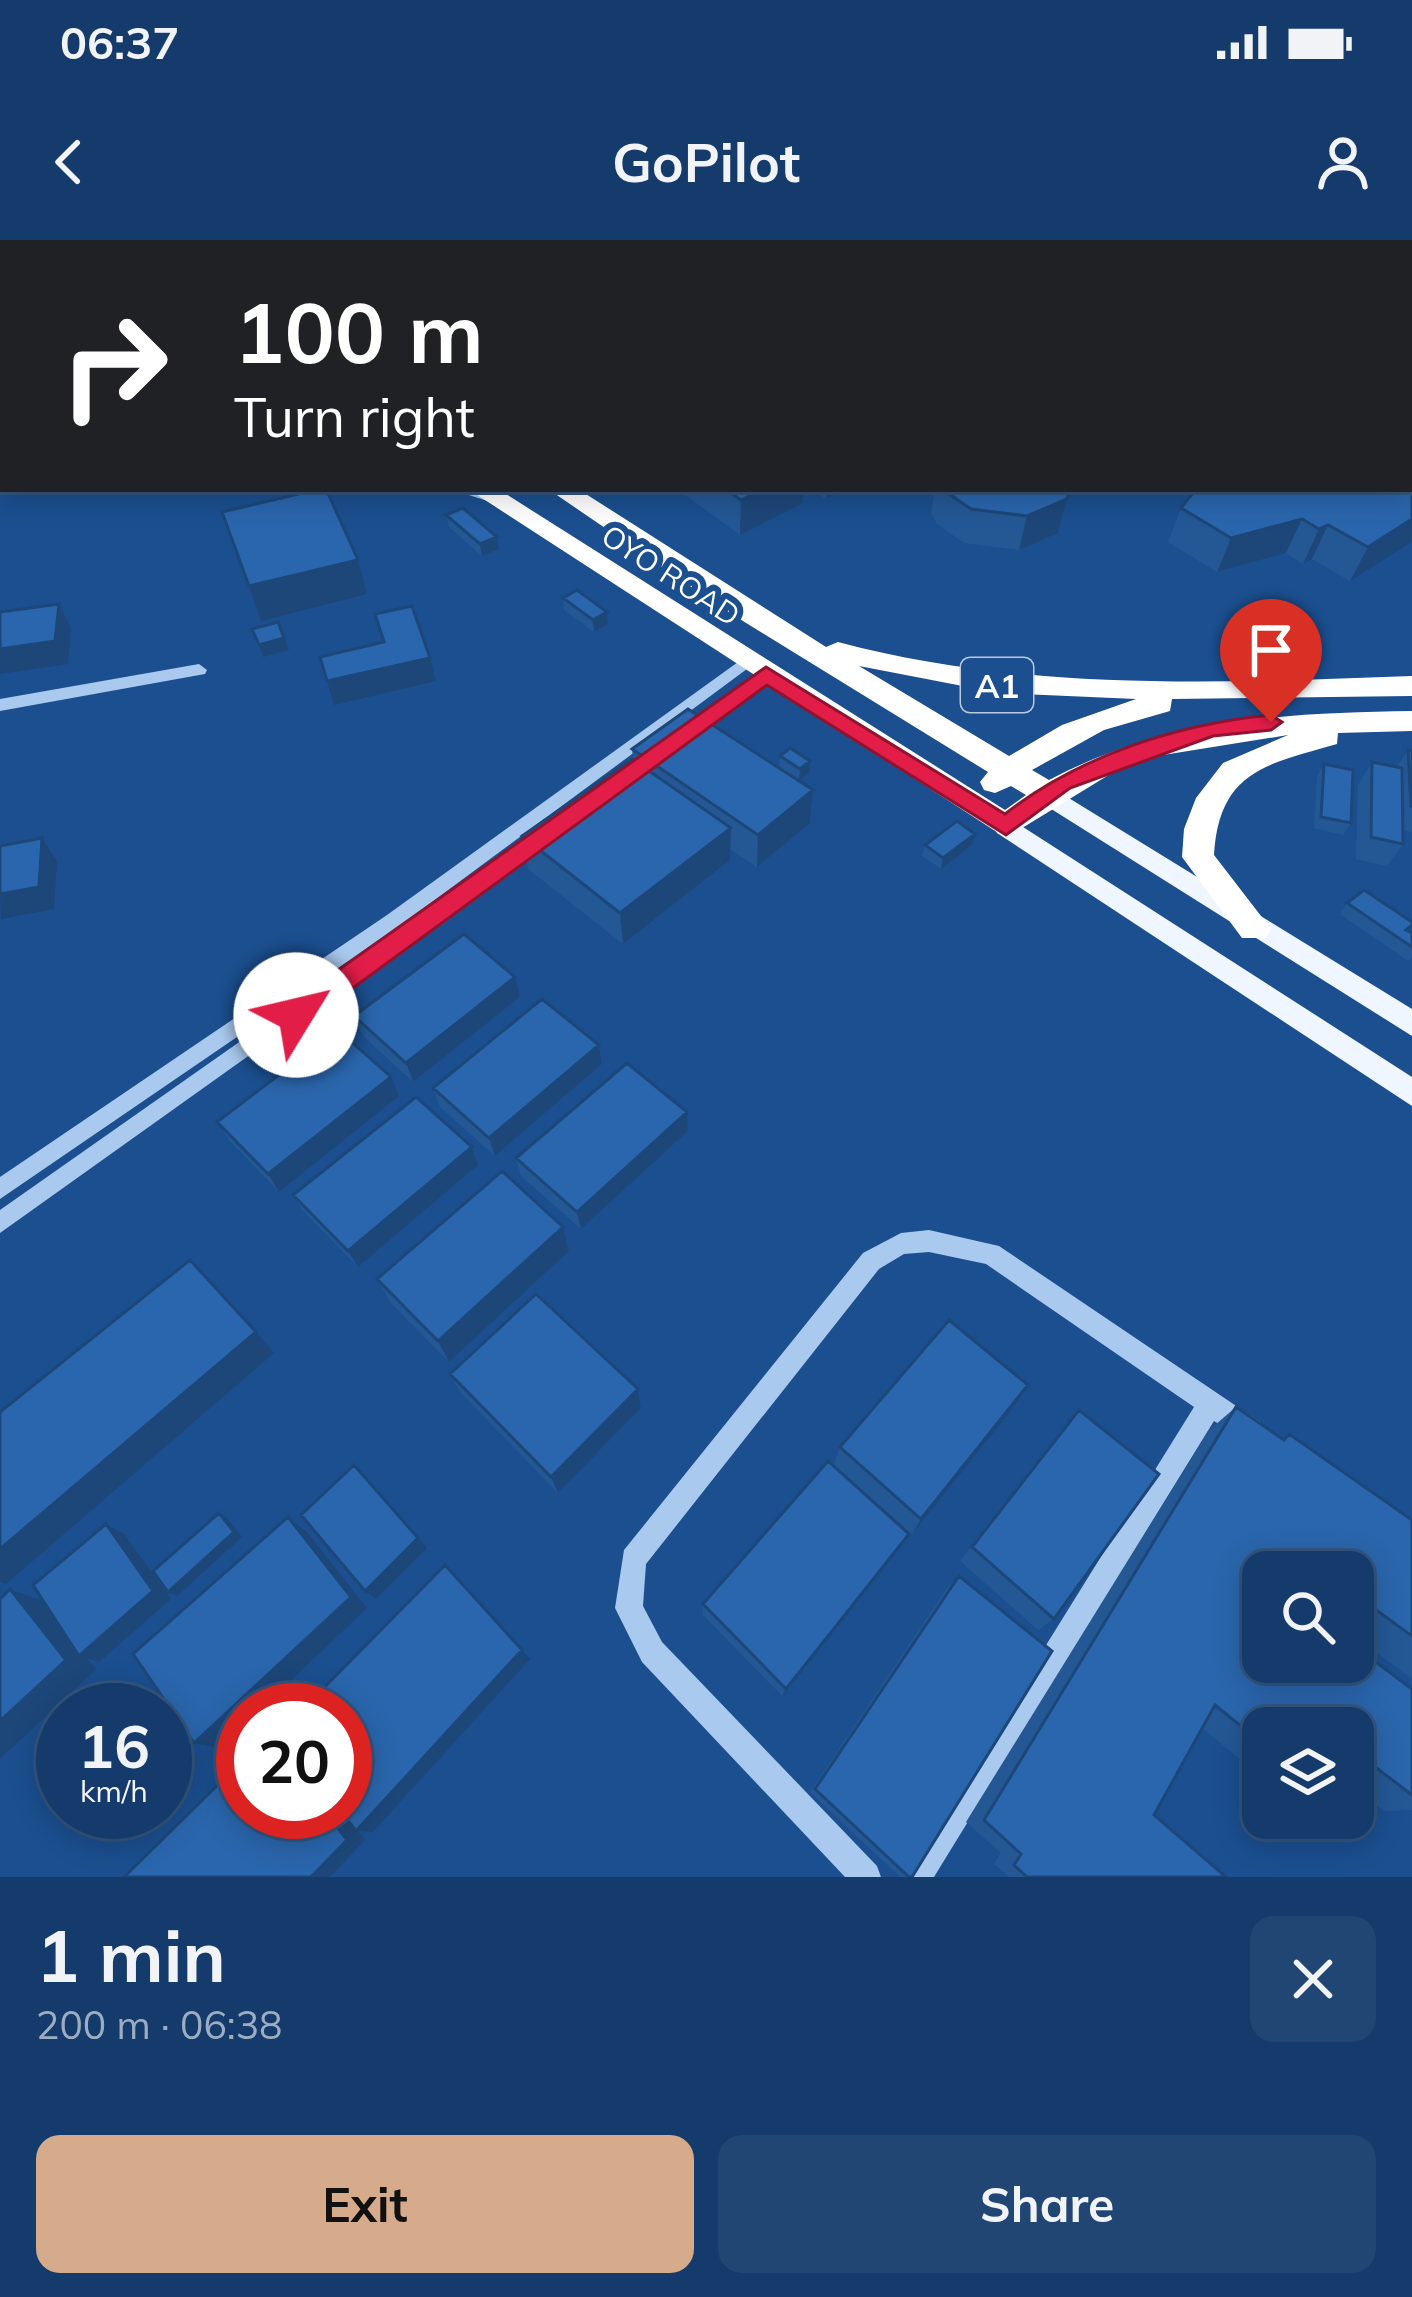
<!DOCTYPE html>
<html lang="en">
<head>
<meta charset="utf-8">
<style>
	:root { --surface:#143b6b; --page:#214673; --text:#f1f3f6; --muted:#9dadc1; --line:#33557e; --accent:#d6ab8b }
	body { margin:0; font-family:Mulish,sans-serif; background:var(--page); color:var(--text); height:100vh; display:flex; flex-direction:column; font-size:45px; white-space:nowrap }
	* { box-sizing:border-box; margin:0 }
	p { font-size:39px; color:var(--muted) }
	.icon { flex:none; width:66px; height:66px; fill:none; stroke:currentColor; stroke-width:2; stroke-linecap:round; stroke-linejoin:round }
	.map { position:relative; height:1637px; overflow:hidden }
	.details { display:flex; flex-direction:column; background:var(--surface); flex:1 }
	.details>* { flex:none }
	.banner { position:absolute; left:0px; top:0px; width:1413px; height:252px; box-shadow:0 6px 30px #0003,0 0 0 3px var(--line); background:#202124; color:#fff; overflow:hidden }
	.controls { position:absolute; left:1242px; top:1311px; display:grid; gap:24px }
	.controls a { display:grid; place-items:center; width:132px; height:132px; border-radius:24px; background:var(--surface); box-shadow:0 6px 30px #0003,0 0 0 3px var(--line); font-size:60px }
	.speed { position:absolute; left:36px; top:1443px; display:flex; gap:24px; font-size:60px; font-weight:700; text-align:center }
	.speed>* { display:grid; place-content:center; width:156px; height:156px; border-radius:50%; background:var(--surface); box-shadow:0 6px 30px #0003,0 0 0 3px var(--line); line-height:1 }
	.speed small { font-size:30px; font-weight:400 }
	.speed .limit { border:18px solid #d22; background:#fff; color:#111 }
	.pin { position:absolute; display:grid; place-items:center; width:102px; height:102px; color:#fff; margin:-123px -51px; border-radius:50% 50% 50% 0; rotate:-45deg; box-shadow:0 0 12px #0007 }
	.pin .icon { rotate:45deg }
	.me { position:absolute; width:132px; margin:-66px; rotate:54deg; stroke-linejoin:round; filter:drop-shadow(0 0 9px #0008) }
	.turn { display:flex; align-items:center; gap:42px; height:252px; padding:0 36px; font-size:54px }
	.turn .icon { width:156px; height:156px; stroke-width:2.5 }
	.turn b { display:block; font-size:84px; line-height:102px }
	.round { display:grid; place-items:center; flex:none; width:126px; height:126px; border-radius:24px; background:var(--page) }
	.head { display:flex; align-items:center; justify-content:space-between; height:204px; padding:0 36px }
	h1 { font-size:72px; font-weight:700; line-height:90px }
	.cta { display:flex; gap:24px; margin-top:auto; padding:24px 36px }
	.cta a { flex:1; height:138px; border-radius:24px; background:var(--accent); color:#111; font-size:48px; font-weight:700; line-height:138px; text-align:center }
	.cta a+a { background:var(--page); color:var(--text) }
	.status { display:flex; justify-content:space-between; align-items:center; height:84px; padding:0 60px; background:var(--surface); direction:ltr }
	.status svg { height:33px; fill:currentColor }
	header { display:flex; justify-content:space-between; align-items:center; height:156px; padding:0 36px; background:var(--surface); font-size:54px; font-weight:700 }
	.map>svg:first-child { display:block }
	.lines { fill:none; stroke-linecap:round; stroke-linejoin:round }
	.minor { fill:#a9c9ee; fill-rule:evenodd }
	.major { fill:#f0f6ff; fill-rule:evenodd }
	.highway { fill:#fff; fill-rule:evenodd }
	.wall { fill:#245895 }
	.shaded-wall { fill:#1d4779 }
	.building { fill:#2a66ad; stroke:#1d4779; stroke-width:3 }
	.route { fill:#e11d48; stroke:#92132f; stroke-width:3 }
	.labels { text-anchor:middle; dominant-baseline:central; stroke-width:12; stroke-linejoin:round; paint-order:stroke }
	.far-street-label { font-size:30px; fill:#fff; stroke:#1b4f8f }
	.shield { fill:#1b4f8f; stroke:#bbcadd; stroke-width:3 }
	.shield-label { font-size:33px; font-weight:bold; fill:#fff }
</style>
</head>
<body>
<div class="status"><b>06:37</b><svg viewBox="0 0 49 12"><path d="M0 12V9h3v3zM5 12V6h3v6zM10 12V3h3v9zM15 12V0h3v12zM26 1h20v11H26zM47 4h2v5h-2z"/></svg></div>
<header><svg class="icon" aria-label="back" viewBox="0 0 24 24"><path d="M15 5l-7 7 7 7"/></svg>GoPilot<svg class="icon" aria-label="person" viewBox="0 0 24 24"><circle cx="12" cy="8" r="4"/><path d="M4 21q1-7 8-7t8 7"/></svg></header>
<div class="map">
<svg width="1412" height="1637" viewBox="0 0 1412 1637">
	<rect width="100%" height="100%" fill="#1b4f8f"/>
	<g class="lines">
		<path class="minor" d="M944,0H958L961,3H947Z
			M0,66H3V74H0Z
			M3,120V129L0,130V121Z
			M0,154H3V162H0Z
			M0,219H3V227H0Z
			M450,249H474L501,259L494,263Z
			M745,417L751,418V426L401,685L0,959V937L387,675Z
			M199,424L207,430L205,434L0,471V459Z
			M766,428L772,430V438L690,498H678V490Z
			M547,586L554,588L556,593L554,598L0,993V970Z
			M929,990L999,1006L1260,1182L1264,1191L1260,1200L1251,1204L1214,1181L934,1637H902L1194,1167L986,1024L929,1012L904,1014L879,1029L646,1324L643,1366L662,1402L877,1626L881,1637H845L642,1422L615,1368L624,1310L863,1013L901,993Z"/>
		<path class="major" d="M1046,544L1412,769V796L1037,560L1033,553Z
			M1006,576L1412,837V866L997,593L993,586Z"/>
		<path class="highway" d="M173,0H195L197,3H175Z
			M233,0H254L256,3H235Z
			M468,249H498L1005,570L1026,555L1011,546L995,553L984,550L980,542L988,532L725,370L548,249H578L826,407L838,402C1025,452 1221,443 1412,436V456L1172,459L1170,471L1104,490L1032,530L1049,540C1164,479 1284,473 1412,471V491L1338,493L1337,504C1268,524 1219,530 1214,615L1271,689L1266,698H1242L1182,617L1184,589L1196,558L1223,523L1288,495L1157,516L1112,533L1006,598ZM859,426L999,453L1136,459L1062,485L1009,516Z"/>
	</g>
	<path class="wall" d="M322,0H510L502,3H326Z
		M780,0H896L895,3H785Z
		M983,0H1065L1064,3H986Z
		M1089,0H1276L1275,3H1092Z
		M1293,0H1412V206L1410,205V3H1303L1304,0L1296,2Z
		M677,249H804L803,263L740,295Z
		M811,249H844L826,259Z
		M935,249H1070L1058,293L1019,310L964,303L937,284L931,273Z
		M1408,249L1350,341L1312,319L1303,324L1286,313L1217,332L1168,302L1181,268Z
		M446,275L499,309L482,316L449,287Z
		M563,358L607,372L608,384L594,392L564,370Z
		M632,509L813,550L810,583L757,627L730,609V620L623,704L528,629L522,596L633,519Z
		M1408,510L1412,511V592L1402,590L1403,604L1387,626L1356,619L1358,545L1372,522L1397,527Z
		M780,516L810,521L809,533L799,541L779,528Z
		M1324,524L1351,583L1343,595L1314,588L1317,536Z
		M975,594L972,605L941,629L922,616L925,605Z
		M1347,663L1412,685L1408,691L1412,694V717L1408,721L1340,674Z
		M520,757L413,842L363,796L354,776Z
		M599,805L602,824L495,916L440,867L433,848Z
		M399,856L279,952L229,900L217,882Z
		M687,872L688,891L581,989L521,936L516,918Z
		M472,907L478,925L358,1027L304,972L293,955Z
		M563,987L569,1011L449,1122L390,1062L377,1039Z
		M450,1134L638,1149L641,1168L558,1253L461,1153Z
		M1028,1145L912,1294L834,1225L840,1207Z
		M1236,1167L1282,1199L1289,1194L1412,1280V1439L1353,1395V1332H1263V1377L1260,1382L1263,1385V1422H1353V1405L1412,1449V1555L1397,1544L1412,1555V1570L1384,1571L1353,1547V1488H1263V1538L1202,1488L1154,1575L1226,1637H1009L994,1624L1001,1613L966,1582L1208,1191Z
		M1079,1170L1054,1379L1038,1390L960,1321Z
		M900,1308L782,1456L703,1375V1364Z
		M959,1336L912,1637H900L810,1552L947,1348Z"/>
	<path class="shaded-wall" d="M354,0H428L419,3H348Z
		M446,0H468L469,3H438Z
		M473,0H510L502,3H474Z
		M880,0H896L895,3H873Z
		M1048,0H1065L1064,3H1046Z
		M1234,0H1251L1250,3H1227Z
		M1259,0H1276L1275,3H1258Z
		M1412,121V148L1410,149V122Z
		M764,249H804L803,263L740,295L741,260Z
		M827,249H844L826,259Z
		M1067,259L1058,293L1019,310L1027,276Z
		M1302,279L1286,313L1217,332L1231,298Z
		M1412,279V302L1350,341L1368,307Z
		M1328,285L1312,319L1303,324L1319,289Z
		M497,297L499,309L482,316L480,304Z
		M358,320L367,354L261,381L249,346Z
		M59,364L71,388L68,424L0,434V409Z
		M607,372L608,384L594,392L593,380Z
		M284,398L289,410L263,417L259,405Z
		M430,418L436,441L334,465L327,441Z
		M810,521L809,533L799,541L800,529Z
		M813,550L810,583L757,627L758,595Z
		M731,588L730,620L623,704L620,673Z
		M975,594L972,605L941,629L943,618Z
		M42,598L57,621L54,669L1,679L0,654Z
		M515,737L520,757L413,842L406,823Z
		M599,805L602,824L495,916L489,898Z
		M391,837L399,856L279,952L268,934Z
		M687,872L688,891L581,989L577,972Z
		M472,907L478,925L358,1027L348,1011Z
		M563,987L569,1011L449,1122L438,1101Z
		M256,1092L274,1113L6,1344L0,1342V1309Z
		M1028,1145L1015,1165L912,1294L921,1279Z
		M638,1149L641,1168L558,1253L551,1237Z
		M354,1225L427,1308L376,1359L365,1351Z
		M219,1273L227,1278L242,1297L177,1356L168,1352Z
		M288,1277L307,1292L367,1368L260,1470H243V1486L219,1508L194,1503Z
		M106,1284L124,1294L171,1359L99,1422L87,1418L96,1429L0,1519V1481L10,1349L42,1361L82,1412Z
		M909,1294L900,1308L782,1456L786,1449Z
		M445,1325L530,1419L373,1592L358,1591L365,1600L330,1637H311L326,1572H343Z"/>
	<path class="building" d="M89,0H127L129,3H92Z
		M388,0H446L438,3H380Z
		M595,0H654L659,3H587Z
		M843,0H880L873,3H849Z
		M907,0H921L927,3H900Z
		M1006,0H1034L1040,3H1012Z
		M1103,0H1234L1227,3H1109Z
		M1307,0H1412V11L1410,12V3H1313Z
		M1412,87V121L1410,122V88Z
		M320,249H326L358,320L249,346L222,272Z
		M725,249H764L741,260Z
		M942,249H1070L1067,259L1027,276L971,269Z
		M1196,249H1408L1412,251V279L1368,307L1328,285L1319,289L1302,279L1231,298L1181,268Z
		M463,268L497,297L480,304L446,275Z
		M577,350L607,372L593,380L563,358Z
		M59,364L55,401L0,409V372Z
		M412,366L430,418L327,441L320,417L384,402L375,374Z
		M278,382L284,398L259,405L252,389Z
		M688,469L813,550L758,595L632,509Z
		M790,508L810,521L800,529L780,516Z
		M1408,510L1412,511V566H1411Z
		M632,519L731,588L620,673L522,596Z
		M1372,522L1402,528L1403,604L1371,597Z
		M1324,524L1353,530L1351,583L1321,577Z
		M957,581L975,594L943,618L925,605Z
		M42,598L39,647L0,654V606Z
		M1364,650L1412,682V685L1406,690L1412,693V707L1347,663Z
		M464,694L515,737L406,823L354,776Z
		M542,759L599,805L489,898L433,848Z
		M338,790L391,837L268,934L217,882Z
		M627,823L687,872L577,972L516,918Z
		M416,857L472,907L348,1011L293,955Z
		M502,931L563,987L438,1101L377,1039Z
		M190,1020L256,1092L0,1309V1172Z
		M536,1054L638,1149L551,1237L450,1134Z
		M949,1080L1028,1145L921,1279L840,1207Z
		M1236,1167L1284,1200L1289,1194L1412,1280V1396L1353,1353V1332H1324L1298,1313L1287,1332H1263V1377L1260,1382L1263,1385V1422H1353V1405L1412,1449V1555L1353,1510V1488H1263V1504L1215,1465L1154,1575L1226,1637H1027L1014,1625L1021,1614L984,1580Z
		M1079,1170L1159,1234L1054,1379L972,1307Z
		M828,1221L909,1294L786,1449L703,1364Z
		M354,1225L418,1298L365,1351L301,1275Z
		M219,1273L234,1292L168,1352L153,1331Z
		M288,1277L351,1357L194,1503L133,1414Z
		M106,1284L153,1351L79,1416L33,1345Z
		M445,1325L522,1410L356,1591L341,1572H345V1470H302Z
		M959,1336L1052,1411L912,1637H909L815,1549Z
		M10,1349L66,1420L0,1481V1359Z
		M243,1520V1572H326L347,1600L311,1637H124Z"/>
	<path class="route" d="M766,427L1005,574C1079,516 1177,484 1271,475L1282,482L1271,490L1213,496L1070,548L1006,595L767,445L305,783H286V767Z"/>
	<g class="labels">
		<g class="far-street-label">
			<text transform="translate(671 335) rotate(33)">OYO ROAD</text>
		</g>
		<rect class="shield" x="961" y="418" width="72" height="54" rx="9"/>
		<g class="shield-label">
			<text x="997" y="445">A1</text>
		</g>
	</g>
</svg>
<div class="controls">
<a><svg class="icon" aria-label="search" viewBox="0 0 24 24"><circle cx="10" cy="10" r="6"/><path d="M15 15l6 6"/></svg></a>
<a><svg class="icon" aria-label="layers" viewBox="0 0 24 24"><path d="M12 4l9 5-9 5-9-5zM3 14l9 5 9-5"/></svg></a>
</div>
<div class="speed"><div>16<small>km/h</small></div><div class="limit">20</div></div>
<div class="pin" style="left:1271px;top:482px;background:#d93025"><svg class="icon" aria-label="arrive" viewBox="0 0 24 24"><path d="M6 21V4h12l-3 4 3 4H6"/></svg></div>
<svg class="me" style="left:296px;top:775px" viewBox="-20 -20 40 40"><circle r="19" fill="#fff"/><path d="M0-13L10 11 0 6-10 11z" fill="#e11d48"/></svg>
<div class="banner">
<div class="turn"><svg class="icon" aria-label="right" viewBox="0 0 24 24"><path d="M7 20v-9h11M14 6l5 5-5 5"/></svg><div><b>100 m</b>Turn right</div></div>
</div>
</div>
<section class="details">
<div class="head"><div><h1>1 min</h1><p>200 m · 06:38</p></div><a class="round"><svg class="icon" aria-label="close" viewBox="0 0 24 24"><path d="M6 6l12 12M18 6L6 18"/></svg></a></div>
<div class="cta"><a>Exit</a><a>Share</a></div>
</section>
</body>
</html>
